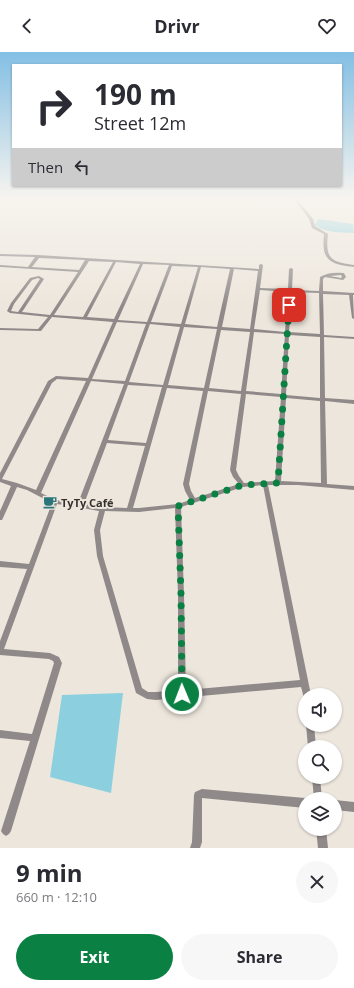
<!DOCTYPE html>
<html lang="en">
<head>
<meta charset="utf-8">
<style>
	:root { --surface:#fff; --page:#f7f7f7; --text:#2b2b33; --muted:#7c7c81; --accent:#0b8043 }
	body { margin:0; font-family:"Open Sans",sans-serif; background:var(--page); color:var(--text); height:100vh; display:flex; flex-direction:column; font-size:15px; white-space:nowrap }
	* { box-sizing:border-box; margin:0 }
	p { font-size:13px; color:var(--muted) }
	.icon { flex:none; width:22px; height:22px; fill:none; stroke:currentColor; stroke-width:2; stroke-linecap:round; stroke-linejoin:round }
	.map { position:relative; height:796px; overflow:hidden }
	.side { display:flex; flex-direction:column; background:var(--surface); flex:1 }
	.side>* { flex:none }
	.hud { position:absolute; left:12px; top:12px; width:330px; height:122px; border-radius:0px; box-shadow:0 1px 3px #0004; background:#fff; color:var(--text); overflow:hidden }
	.buttons { position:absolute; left:298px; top:636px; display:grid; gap:8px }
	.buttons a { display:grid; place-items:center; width:44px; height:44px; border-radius:50%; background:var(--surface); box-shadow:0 1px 3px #0004; font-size:20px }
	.pin { position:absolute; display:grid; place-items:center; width:34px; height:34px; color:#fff; margin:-17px; border-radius:8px; box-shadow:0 2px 6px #0006 }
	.me { position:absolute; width:44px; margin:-22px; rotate:359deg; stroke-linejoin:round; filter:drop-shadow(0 0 3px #0008) }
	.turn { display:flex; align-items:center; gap:14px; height:84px; padding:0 16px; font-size:18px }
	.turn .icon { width:52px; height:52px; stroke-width:2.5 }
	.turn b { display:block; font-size:28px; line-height:34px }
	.then { display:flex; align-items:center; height:38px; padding:0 16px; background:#0003; gap:8px; font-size:15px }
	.round { display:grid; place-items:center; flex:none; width:42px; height:42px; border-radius:21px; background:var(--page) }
	.overview { display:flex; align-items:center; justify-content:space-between; height:68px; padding:0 16px }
	h1 { font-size:24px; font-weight:700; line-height:30px }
	.action { display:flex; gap:8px; margin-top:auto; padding:8px 16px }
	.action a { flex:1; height:46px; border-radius:24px; background:var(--accent); color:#fff; font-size:16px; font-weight:700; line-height:46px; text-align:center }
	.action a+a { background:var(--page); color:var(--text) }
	header { display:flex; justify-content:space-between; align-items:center; height:52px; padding:0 16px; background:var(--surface); font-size:18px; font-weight:700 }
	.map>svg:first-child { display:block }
	.water { fill:#8ccfdf }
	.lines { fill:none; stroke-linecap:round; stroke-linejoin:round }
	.street { fill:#8f8a89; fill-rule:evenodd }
	.route { stroke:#0b8043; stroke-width:7; stroke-dasharray:0 12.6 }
	.labels { text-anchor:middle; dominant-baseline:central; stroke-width:4; stroke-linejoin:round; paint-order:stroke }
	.poi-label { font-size:11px; font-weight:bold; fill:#34312d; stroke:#ede6dc; text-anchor:start }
</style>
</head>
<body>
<header><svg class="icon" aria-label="back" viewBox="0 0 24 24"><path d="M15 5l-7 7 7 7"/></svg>Drivr<svg class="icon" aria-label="heart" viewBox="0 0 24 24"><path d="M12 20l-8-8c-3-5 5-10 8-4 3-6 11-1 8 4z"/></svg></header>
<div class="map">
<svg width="354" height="796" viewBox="0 0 354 796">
	<rect width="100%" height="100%" fill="#ede6dc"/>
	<path class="water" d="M318,167L353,172L354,181C340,180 325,181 315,173Z
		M123,641L111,741L50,725L62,643Z"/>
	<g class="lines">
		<path class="street" d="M293,145H295L313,167L315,174L328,182C325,207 331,210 354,213V215C330,212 321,209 324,182L312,176L309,167Z
			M0,202L38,203L259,217V213L261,212L263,213L260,236L288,237L289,217L291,216L293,217L292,238L319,239L320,225C326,221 335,220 343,221H344L346,225L343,228L325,225L323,227V239L354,241V243H353L354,267L352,266L349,243L323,242L324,283L354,285V287L324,285L325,346L354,348V352L325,349L327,432L354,434V438L298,433H268L311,643H305V646H304L301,635L156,648L147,647L136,641L97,504L94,478L99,459L82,456L80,457L77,455L57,452L4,597L50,601L59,605L62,611L11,779L9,782L6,784L3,782L1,779L30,689L0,686V678L32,682L54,611L53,609L49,607L0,603V589L27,517L0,515V509L29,512L52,451L27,438L17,435L3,466L2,468H0V459L11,434L0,430V421L48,329L56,324L88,326L113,270L52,265L41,279L0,278V276L38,277L48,265L10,261L7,259L11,251L30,226L39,224L44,227L22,260L50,263L78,220L1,215H0V213H1L28,215L35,205L0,204ZM39,206L85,208L79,218L32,215ZM89,209L113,210L83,265L54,263ZM116,210L140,212L114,267L87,265ZM143,212L169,213L147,270L118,268ZM172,214L198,215L181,272L151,270ZM201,215L230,217L217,275L185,272ZM234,217L258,219L250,277L222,275ZM341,223L342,225L341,226L330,224ZM38,226L40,227L18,260L11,259L14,252L32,228ZM260,238L288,240L285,280L254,277ZM292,240L319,241L320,282L289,280ZM117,270L146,272L125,329L92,327ZM150,272L180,275L163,333L129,330ZM184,275L217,277L204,336L168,333ZM221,278L250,280L241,339L209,336ZM254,280L285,282L281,342L246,339ZM289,283L320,285V346L286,343ZM57,327L86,329L36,438L17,431L2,427L52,331ZM91,329L124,332L78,451L56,448L41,441ZM128,333L162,335L146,391L108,388ZM167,336L203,339L183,432L185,439L190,448L178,452L139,456H133ZM208,339L241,342L230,418L233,425L239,432L195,446L191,439L189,432ZM246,342L281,345L275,429L244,431L239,424L236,418ZM286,346L320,349L321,431L281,429ZM107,391L145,394L127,456L103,455L84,452ZM263,433L300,628L186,638L184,543L181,455L243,435ZM175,456L178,543V638L156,640H148L142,636L103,504L100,478L105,459L139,460Z
			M306,673H314L316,695H308Z
			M312,725H320L322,747H314Z
			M202,737L305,746L306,747H305V756L202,746V790L200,796H190L192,790L194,743L195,740Z
			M335,748L354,750V760L335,758Z
			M316,777H326L328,796H318Z"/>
	</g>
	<linearGradient id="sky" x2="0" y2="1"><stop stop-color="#83bfe4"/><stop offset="0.57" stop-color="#f7f4ef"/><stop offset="1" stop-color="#f7f4ef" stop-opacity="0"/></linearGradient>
	<rect width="354" height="256" fill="url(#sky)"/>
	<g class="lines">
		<path class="route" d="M182,642L181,542L178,454L243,433L278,431L289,253"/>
	</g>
	<defs>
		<g id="cafe-bare" transform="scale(1.08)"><path d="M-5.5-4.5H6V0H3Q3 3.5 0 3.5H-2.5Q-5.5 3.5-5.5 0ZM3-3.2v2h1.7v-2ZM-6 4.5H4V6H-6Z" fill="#2c757c" stroke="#ede6dc" stroke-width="2.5" paint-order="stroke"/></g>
	</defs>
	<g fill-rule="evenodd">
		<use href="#cafe-bare" x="50" y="450"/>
	</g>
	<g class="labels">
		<g class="poi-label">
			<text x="61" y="450">TyTy Café</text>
		</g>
	</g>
</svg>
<div class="buttons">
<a><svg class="icon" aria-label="sound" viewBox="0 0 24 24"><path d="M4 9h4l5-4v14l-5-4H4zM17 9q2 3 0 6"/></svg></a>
<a><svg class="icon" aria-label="search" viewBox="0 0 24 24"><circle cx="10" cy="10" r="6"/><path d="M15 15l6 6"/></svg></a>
<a><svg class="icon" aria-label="layers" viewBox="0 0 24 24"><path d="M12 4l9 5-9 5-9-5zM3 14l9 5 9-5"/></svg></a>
</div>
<div class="pin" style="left:289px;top:253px;background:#d93025"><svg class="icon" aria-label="arrive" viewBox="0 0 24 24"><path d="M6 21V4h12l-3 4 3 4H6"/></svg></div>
<svg class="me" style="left:182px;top:642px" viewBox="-20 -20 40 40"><circle r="17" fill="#0b8043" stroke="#fff" stroke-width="3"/><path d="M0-11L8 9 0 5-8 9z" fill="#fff"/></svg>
<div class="hud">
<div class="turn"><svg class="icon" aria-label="right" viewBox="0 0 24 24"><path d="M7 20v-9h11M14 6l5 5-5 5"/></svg><div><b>190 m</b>Street 12m</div></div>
<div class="then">Then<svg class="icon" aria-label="left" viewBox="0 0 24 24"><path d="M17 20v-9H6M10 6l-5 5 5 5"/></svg></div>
</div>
</div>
<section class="side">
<div class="overview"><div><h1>9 min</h1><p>660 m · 12:10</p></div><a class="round"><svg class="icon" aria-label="close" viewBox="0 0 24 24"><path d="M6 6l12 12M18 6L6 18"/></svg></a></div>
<div class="action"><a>Exit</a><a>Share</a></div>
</section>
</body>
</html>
